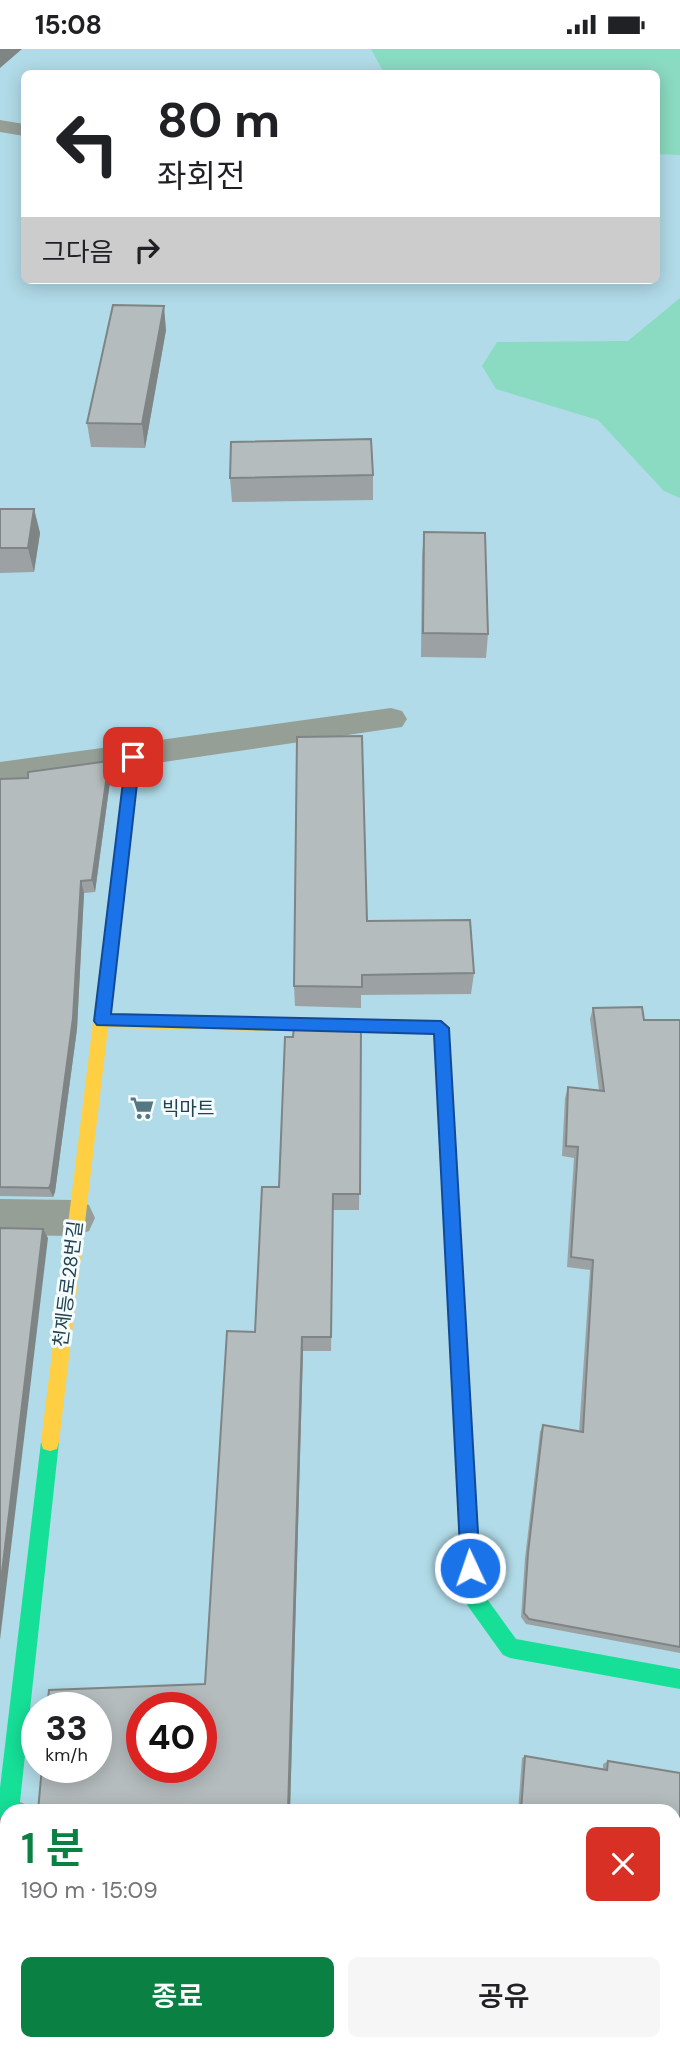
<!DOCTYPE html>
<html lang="ko">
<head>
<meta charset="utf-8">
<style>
	:root { --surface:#fff; --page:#f6f6f6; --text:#202124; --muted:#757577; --accent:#0b8043 }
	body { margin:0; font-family:"DM Sans","Noto Sans KR",sans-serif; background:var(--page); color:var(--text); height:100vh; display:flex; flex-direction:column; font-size:26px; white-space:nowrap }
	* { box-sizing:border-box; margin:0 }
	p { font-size:23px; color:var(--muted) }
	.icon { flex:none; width:38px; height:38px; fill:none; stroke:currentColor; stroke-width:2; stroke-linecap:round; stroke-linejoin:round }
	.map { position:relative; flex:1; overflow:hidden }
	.details { position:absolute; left:0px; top:1755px; width:681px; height:247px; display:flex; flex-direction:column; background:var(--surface); border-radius:21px 21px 0 0; box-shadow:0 4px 18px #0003 }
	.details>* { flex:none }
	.banner { position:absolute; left:21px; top:21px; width:639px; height:214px; border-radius:10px; box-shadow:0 4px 18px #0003; background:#fff; color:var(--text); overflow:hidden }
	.speed { position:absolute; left:21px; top:1643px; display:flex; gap:14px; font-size:35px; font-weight:700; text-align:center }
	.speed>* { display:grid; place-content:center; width:91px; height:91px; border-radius:50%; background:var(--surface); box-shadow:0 4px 18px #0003; line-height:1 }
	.speed small { font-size:18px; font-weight:400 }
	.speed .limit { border:10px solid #d22; background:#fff; color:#111 }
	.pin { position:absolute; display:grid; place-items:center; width:60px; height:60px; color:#fff; margin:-30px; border-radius:14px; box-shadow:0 4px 10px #0006 }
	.me { position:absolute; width:77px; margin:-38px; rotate:357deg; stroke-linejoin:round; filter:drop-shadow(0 0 5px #0008) }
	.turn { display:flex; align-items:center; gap:24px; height:147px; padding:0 21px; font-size:32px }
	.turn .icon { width:91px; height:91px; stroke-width:2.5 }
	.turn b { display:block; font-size:49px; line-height:60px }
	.then { display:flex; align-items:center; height:66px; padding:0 21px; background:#0003; gap:14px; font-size:26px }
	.round { display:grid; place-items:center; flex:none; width:74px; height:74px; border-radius:10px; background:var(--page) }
	.overview { display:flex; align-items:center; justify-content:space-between; height:119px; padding:0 21px }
	h1 { font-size:42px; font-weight:600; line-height:52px; color:var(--accent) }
	.action { display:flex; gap:14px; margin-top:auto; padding:14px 21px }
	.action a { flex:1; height:80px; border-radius:10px; background:var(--accent); color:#fff; font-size:28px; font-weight:600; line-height:80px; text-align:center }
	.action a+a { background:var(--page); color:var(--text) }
	.status { display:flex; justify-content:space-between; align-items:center; height:49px; padding:0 35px; background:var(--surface); direction:ltr }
	.status svg { height:19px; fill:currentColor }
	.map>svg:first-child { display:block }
	.green { fill:#8adbc1 }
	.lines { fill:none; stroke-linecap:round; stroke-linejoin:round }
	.street { fill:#959f96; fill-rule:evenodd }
	.fast { fill:#16e098; fill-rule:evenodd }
	.slow { fill:#ffcf43; fill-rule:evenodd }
	.wall { fill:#9ca2a3 }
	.shaded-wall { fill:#7f8485 }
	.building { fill:#b5bcbe; stroke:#7f8485; stroke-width:2; fill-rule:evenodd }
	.route { fill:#1a73e8; stroke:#114b97; stroke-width:2 }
	.labels { text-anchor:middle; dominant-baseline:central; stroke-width:6; stroke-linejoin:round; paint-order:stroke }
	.poi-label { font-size:19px; fill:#22424c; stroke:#f5fcff; text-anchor:start }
	.street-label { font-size:19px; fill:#22424c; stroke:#f5fcff }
</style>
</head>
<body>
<div class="status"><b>15:08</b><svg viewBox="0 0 49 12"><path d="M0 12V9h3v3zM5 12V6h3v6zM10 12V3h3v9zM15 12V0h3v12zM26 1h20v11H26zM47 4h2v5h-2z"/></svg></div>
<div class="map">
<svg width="680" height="2001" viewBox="0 0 680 2001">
	<rect width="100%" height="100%" fill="#b1dbe8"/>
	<path class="green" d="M371,0H680V106L656,105V24H384Z
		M680,249V449L664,442L598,371L496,340L482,317L497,293L628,292Z"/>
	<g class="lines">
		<path class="street" d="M0,71L24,75V87L0,83Z
			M391,659L402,662L407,670L402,678L0,737V713Z
			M0,1150L75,1151L89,1156L95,1169L89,1182L75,1187L0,1186Z
			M7,1748L25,1755L28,1762H7V1858L0,1861V1751Z
			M0,1897H7V1949H0Z
			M674,1932L680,1933V1987L674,1986Z
			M346,1995H400V2001H346Z"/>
		<path class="fast" d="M133,703L140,708L119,877L112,883L105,877L126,708Z
			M449,1120L455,1123L457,1128L482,1543L516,1590L680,1620V1640L510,1609L503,1606L465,1553L462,1546L441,1128L443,1123Z
			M50,1384L57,1386L59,1393L19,1762H7V1772L0,1768V1739L41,1393L43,1386Z"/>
		<path class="slow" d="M112,871L119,877L109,966L447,974L457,1128L455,1133L449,1136L443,1133L441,1128L434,985L108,979L59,1393L57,1400L50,1402L43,1400L41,1393L105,877Z"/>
	</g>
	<path class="wall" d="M166,281L145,399L91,398L87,374Z
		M373,426V451L232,453L230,429Z
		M0,460H34L40,484L34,523L0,524Z
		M424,483L488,585L486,609L421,608L422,507Z
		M111,725L95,843L84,844L77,980L55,1143L53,1148L0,1147V730Z
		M367,872L474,924L471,945L361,946V959L295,957L294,937Z
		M593,959L644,971H680V1604L526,1575L521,1568L525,1509L540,1383L543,1376L579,1383L590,1221L567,1218L574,1109L562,1107L565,1049L568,1038L599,1041L590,970Z
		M361,978L359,1161H333L331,1302H303L290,1762H38L205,1635L255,1283L279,1138L293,988Z
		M525,1707L603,1720V1715L608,1712L680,1724V1932H679L678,1939L674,1938V1762H518L522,1709Z"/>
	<path class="shaded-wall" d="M0,0H22L0,19Z
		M164,257L166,281L145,399L142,375Z
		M34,460L40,484L34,523L28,499Z
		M109,712L111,725L95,843L92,831Z
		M81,832L84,844L77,980L55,1143L53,1148L49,1139Z
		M43,1180L48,1189L0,1591V1540Z
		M302,1288L303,1302L290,1762H288Z
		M122,1995H137L155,2001H140Z"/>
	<path class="building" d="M113,256L164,257L142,375L87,374Z
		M371,390L373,426L230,429L231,393Z
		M0,460H34L28,499H0Z
		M424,483L485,484L488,585L423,584Z
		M362,687L367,872L470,871L474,924L362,926V938L294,937L297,688Z
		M109,712L92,831L81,832L73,969L51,1134L49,1139L0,1138V730L28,729V723Z
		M642,958L644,971H680V1598L529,1570L524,1564L528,1504L543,1376L583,1383L593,1211L571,1208L578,1098L566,1097L568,1038L604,1042L593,959Z
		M294,976L361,978L360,1145H333L331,1288H302L288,1762H38L42,1718H96V1659H47L49,1641L205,1635L227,1282L255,1283L262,1138H279L285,988H293ZM142,1659H201V1718H142Z
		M0,1179L43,1180L0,1540Z
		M525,1707L607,1721L608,1712L680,1724V1932H679L678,1939L674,1938V1762H521Z
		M20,1995H122L140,2001H19Z"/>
	<path class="route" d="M133,703L140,708L111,965L441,972L449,979L480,1519L477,1526L470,1529L463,1526L461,1519L434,985L97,976L94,972L126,708Z"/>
	<defs>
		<g id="supermarket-bare" transform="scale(1.89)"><path d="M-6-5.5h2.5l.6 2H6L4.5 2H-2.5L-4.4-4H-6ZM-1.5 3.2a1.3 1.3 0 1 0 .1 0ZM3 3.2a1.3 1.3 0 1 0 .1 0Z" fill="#547883" stroke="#f5fcff" stroke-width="2.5" paint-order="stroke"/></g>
	</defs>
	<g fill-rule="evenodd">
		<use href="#supermarket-bare" x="142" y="1059"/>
	</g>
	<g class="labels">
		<g class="poi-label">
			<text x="162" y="1059">빅마트</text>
		</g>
		<g class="street-label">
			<text transform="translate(68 1235) rotate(-83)">천제등로28번길</text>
		</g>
	</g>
</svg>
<div class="speed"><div>33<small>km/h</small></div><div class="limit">40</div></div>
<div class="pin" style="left:133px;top:708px;background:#d93025"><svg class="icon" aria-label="arrive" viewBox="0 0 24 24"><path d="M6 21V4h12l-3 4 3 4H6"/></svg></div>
<svg class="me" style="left:470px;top:1519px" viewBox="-20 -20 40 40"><circle r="17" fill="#1a73e8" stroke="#fff" stroke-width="3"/><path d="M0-11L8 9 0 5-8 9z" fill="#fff"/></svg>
<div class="banner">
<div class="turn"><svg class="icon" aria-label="left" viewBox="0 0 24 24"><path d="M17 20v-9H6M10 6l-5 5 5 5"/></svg><div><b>80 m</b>좌회전</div></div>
<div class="then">그다음<svg class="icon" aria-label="right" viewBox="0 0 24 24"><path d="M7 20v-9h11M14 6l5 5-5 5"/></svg></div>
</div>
<section class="details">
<div class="overview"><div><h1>1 분</h1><p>190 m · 15:09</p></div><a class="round" style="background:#d93025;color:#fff"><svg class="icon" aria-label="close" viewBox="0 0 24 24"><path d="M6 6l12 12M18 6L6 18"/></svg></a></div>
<div class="action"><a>종료</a><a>공유</a></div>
</section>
</div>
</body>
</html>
